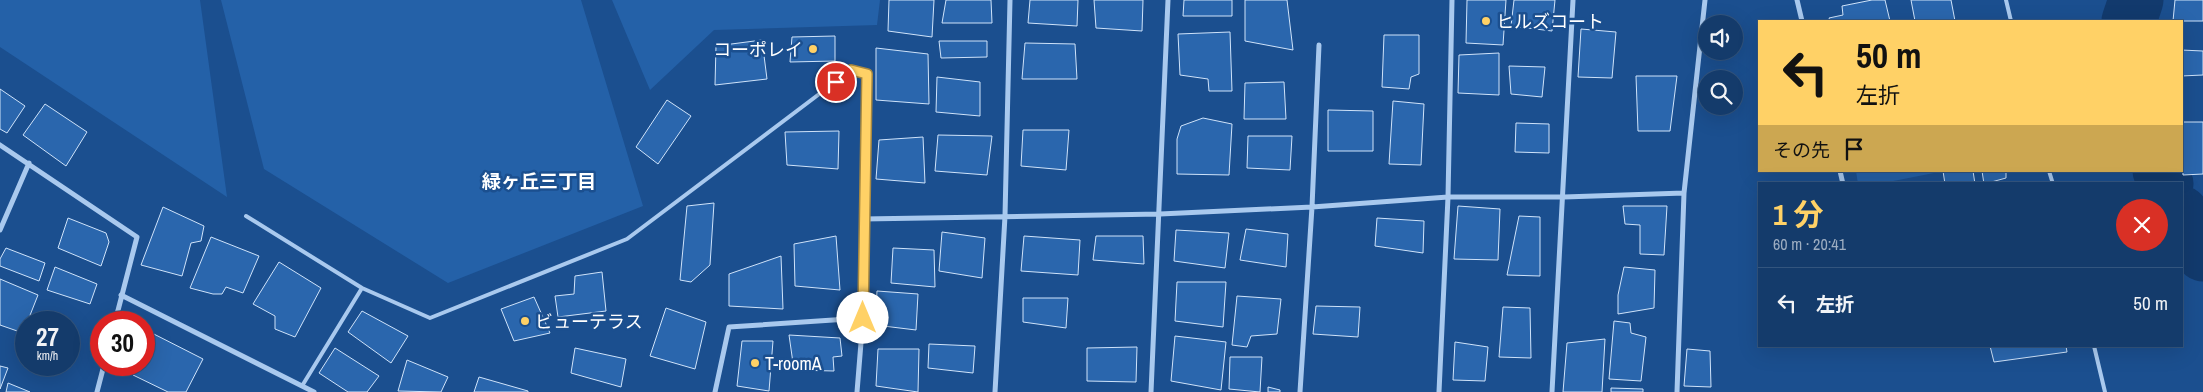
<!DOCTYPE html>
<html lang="ja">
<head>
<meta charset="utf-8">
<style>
	:root { --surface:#143b6b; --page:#1d4271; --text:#f1f3f6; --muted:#9dadc1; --line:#33557e; --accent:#ffd166 }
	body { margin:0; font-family:"Archivo Narrow","Noto Sans JP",sans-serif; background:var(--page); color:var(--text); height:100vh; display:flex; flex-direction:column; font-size:19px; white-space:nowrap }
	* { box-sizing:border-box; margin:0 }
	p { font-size:16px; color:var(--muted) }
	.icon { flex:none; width:28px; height:28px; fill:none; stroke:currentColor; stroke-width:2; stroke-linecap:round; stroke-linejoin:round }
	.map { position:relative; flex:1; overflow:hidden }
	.details { position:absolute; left:1758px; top:182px; width:425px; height:165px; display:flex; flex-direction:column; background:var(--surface); border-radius:0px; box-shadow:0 5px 20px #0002,0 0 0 1px var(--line) }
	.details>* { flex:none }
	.banner { position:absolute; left:1758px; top:20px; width:425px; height:152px; border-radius:0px; box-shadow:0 5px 20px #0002,0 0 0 1px var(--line); background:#ffd166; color:#111; overflow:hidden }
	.fabs { position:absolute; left:1698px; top:15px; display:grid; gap:10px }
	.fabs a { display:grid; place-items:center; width:45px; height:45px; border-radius:50%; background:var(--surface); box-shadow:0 5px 20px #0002,0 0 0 1px var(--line); font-size:25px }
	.speed { position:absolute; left:15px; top:311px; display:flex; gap:10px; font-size:25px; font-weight:700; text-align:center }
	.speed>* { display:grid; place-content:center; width:65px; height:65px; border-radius:50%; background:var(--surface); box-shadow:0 5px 20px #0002,0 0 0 1px var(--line); line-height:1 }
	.speed small { font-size:12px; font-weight:400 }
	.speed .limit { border:8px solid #d22; background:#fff; color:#111 }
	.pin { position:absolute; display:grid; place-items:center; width:42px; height:42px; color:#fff; margin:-21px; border:2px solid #fff; border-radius:50%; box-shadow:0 1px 5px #0007 }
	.me { position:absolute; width:55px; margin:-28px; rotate:0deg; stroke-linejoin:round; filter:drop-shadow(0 0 4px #0008) }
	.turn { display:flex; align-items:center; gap:18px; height:105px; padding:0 15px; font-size:22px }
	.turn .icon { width:65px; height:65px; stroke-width:2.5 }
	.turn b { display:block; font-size:35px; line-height:42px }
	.then { display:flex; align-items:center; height:48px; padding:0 15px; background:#0003; gap:10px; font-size:19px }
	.round { display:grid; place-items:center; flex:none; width:52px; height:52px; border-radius:26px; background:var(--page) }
	.overview { display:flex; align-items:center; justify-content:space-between; height:85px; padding:0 15px }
	h1 { font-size:30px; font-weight:700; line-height:38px; color:var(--accent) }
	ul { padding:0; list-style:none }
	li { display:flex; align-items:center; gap:15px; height:70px; padding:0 15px; border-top:1px solid var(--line) }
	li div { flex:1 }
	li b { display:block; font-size:19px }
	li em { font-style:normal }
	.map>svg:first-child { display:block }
	.green { fill:#2461a8 }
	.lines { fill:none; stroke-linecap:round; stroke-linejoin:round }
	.river { stroke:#123a6d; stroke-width:55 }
	.building { fill:#2a66ad; stroke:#cfe3fa }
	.lane { stroke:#a9c9ee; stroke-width:4 }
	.street { stroke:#a9c9ee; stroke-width:5 }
	.route-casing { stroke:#a68842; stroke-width:12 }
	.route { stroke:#ffd166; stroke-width:9 }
	.poi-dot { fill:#ffd166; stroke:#1b4f8f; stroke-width:2 }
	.labels { text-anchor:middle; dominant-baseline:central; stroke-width:5; stroke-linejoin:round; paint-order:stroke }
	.poi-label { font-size:18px; fill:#fff; stroke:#1b4f8f; text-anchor:start }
	.neighbourhood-label { font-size:19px; font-weight:bold; fill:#fff; stroke:#1b4f8f }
</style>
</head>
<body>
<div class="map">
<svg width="2203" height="392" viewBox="0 0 2203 392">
	<rect width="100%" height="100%" fill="#1b4f8f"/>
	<path class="green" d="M0,0H200L227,197L0,47Z
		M221,0H581L643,206L448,283L264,169Z
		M612,0H880L877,25L714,30L650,90Z
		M1856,171H1933L1934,173L1878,184H1858Z"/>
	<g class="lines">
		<path class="river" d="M2129,21L2136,0
			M2160,171L2166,184
			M2181,213L2203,254"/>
	</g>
	<path class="building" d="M889,0H934L932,37L888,31Z
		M946,0H991L992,23H942Z
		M1030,0H1078L1077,26L1028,23Z
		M1094,0H1143L1142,31L1096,28Z
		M1184,0H1232V16H1183Z
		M1245,0H1287L1293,50L1245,41Z
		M1467,0H1506L1503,45L1466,43Z
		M1514,0H1555L1552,31L1511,26Z
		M1872,0H1885L1890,21H1830L1829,18L1843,15L1842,6Z
		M1911,0H1951L1955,21H1915Z
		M2175,0H2203V21H2173Z
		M1581,29L1616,32L1612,78L1578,77Z
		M1230,32L1232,91H1209L1208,79L1180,75L1178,34Z
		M1384,35H1419V74L1411,77L1409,89L1382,87Z
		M835,36V61L790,62L792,37Z
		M762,40L767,79L715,85L716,46Z
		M939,41H987V57L941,58Z
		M1025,43L1075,44L1077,79H1022Z
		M876,48L928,54L929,104L876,100Z
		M2181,50L2203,51V75L2181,76Z
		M1499,53V95L1458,93L1459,55Z
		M1509,66L1545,67L1542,97L1511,94Z
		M1636,76H1677L1670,131H1638Z
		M937,77L980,82V116L936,112Z
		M1284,82L1286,119H1244L1245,83Z
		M0,89L25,106L7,133L0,129Z
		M667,100L691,116L658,164L636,147Z
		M1393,101L1424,104L1421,165L1389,164Z
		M45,104L87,132L66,166L23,135Z
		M1328,110L1373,111V151H1328Z
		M1203,118L1232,124L1229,175L1177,174V139L1181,126Z
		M2181,122H2203V174L2183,175Z
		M1516,123L1549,124V153L1515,152Z
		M1023,130H1069L1066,170L1021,166Z
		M839,131L838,169L787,165L785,132Z
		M938,135L992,136L987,175L935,171Z
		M1248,136H1292L1290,170L1247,168Z
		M923,137L925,183L876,179L879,140Z
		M1943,171H1973L1975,184H1945Z
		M1982,171H2006V178L1984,184Z
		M714,203L710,265L691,282L680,280L687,206Z
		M1458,206L1500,209L1498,260L1454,259Z
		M1623,206H1667L1664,255L1640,254V225L1625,224Z
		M163,207L204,226L201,241L191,243L182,276L141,265Z
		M1519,216L1540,217V276L1507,275Z
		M68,218L106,233L109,242L101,266L58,248Z
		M1377,218L1424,221L1423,253L1375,246Z
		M1246,229L1288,234L1286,267L1240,260Z
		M1176,230L1229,233L1225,268L1174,261Z
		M942,232L985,238L982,278L939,271Z
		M836,236L840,290L795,286L794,244Z
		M1024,236L1080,240L1078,275L1021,271Z
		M1096,236H1143L1144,264L1093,260Z
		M211,237L259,256L243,293L226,287L222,294H213L190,288Z
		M6,248L45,263L39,281L0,266V259Z
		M893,248L934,250L935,287L891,283Z
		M781,256L783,309L729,306V274Z
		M279,262L321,288L295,337L275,329V316L253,304Z
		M55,267L97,284L90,304L47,290Z
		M1624,267L1655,270L1654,308L1618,314V295Z
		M602,272L606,311L558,317L555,296L574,294L575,276Z
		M0,279L38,295L23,333L0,325Z
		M1177,282H1226L1223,327L1175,321Z
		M877,291L918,294L916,330L875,325Z
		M1237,296L1281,299L1277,334L1251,336L1247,347L1232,345Z
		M534,297L550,333L514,341L501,309Z
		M1023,298H1068L1066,328L1023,322Z
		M1316,306L1360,307L1358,337L1313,334Z
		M1503,307L1530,308L1531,358L1499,357Z
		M666,308L706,322L695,369L650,356Z
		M362,311L408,336L391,363L348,332Z
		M1614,321L1630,323L1631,333L1646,337L1641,381L1609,379Z
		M144,329L203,359L186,392H168L133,375L135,367L131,365H144Z
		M789,335L840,338L842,356L833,357L834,371L794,370Z
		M1175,336L1226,342L1221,390L1171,381Z
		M1605,339L1602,392H1563L1567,343Z
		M742,341H773L769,391L737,386Z
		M1455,342L1488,347L1485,381L1453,380Z
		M929,344L975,346L973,373L928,368Z
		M1990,346H2066L2067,352L1994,362Z
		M1137,347L1136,382L1087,381V348Z
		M335,348L379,376L367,392H348L319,373Z
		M575,348L626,359L621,387L571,373Z
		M878,349H919L918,392L876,386Z
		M1687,349L1710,351L1711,387L1684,386Z
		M1230,357H1262L1260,392L1229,389Z
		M407,360L448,377L441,392L398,391Z
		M0,366L8,368L0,389Z
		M479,377L528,391V392H474Z
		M8,383L30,392H6Z
		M1268,387L1280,390V392H1268Z
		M1611,388L1643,389V392H1611Z"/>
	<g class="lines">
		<path class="lane" d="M2006,0L2011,21
			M2049,171L2053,184
			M246,216L362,288L430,318L627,239L851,70L867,73
			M2094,346L2105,392
			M302,386L362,288"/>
		<path class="street" d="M1797,0L1802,21
			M0,145L137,237L115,322
			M1840,171L1843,184
			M863,219L1160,214L1312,207L1448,197H1564L1684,193
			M0,230L29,163
			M121,295L314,392
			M97,392L104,365
			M715,392L729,327L863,318
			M857,392L863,318L867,73
			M995,392L1005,216L1010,0
			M1151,392L1168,0
			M1300,392L1312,207L1319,45
			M1439,392L1448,197L1452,0
			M1552,392L1573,0
			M1677,392L1684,193L1705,0"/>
	</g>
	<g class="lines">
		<g class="route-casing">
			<path id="route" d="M836,82L851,70L867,74L863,318"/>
		</g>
		<use href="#route" class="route"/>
	</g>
	<g class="poi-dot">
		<circle cx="1486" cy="21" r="5"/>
		<circle cx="813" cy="49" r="5"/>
		<circle cx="525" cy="321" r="5"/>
		<circle cx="755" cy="363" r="5"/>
	</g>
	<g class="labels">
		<g class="poi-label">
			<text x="1496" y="21">ヒルズコート</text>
			<text x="803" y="49" text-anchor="end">コーポレイ</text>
			<text x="535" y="321">ビューテラス</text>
			<text x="765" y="363">T-roomA</text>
		</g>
		<g class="neighbourhood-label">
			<text x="539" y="181">緑ヶ丘三丁目</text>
		</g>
	</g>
</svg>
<div class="fabs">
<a><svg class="icon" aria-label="sound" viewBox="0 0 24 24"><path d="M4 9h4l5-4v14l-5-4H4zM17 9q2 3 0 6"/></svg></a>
<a><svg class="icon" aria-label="search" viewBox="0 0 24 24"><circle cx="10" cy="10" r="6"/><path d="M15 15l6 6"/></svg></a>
</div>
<div class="speed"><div>27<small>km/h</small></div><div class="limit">30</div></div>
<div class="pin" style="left:836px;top:82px;background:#d93025"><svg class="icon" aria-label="arrive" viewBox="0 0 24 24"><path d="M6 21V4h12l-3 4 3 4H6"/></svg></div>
<svg class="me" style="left:863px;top:318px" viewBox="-20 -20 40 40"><circle r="19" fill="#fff"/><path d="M0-13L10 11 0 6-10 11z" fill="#ffd166"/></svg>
<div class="banner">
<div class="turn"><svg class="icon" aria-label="left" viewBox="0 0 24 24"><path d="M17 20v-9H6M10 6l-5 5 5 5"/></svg><div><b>50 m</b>左折</div></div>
<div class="then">その先<svg class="icon" aria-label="arrive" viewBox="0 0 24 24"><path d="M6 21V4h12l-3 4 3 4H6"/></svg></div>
</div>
<section class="details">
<div class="overview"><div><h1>1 分</h1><p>60 m · 20:41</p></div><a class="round" style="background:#d93025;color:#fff"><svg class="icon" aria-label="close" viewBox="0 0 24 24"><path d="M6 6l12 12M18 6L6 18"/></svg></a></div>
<ul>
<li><svg class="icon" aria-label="left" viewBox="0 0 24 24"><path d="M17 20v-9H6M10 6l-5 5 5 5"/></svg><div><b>左折</b></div><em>50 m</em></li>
</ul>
</section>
</div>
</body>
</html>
